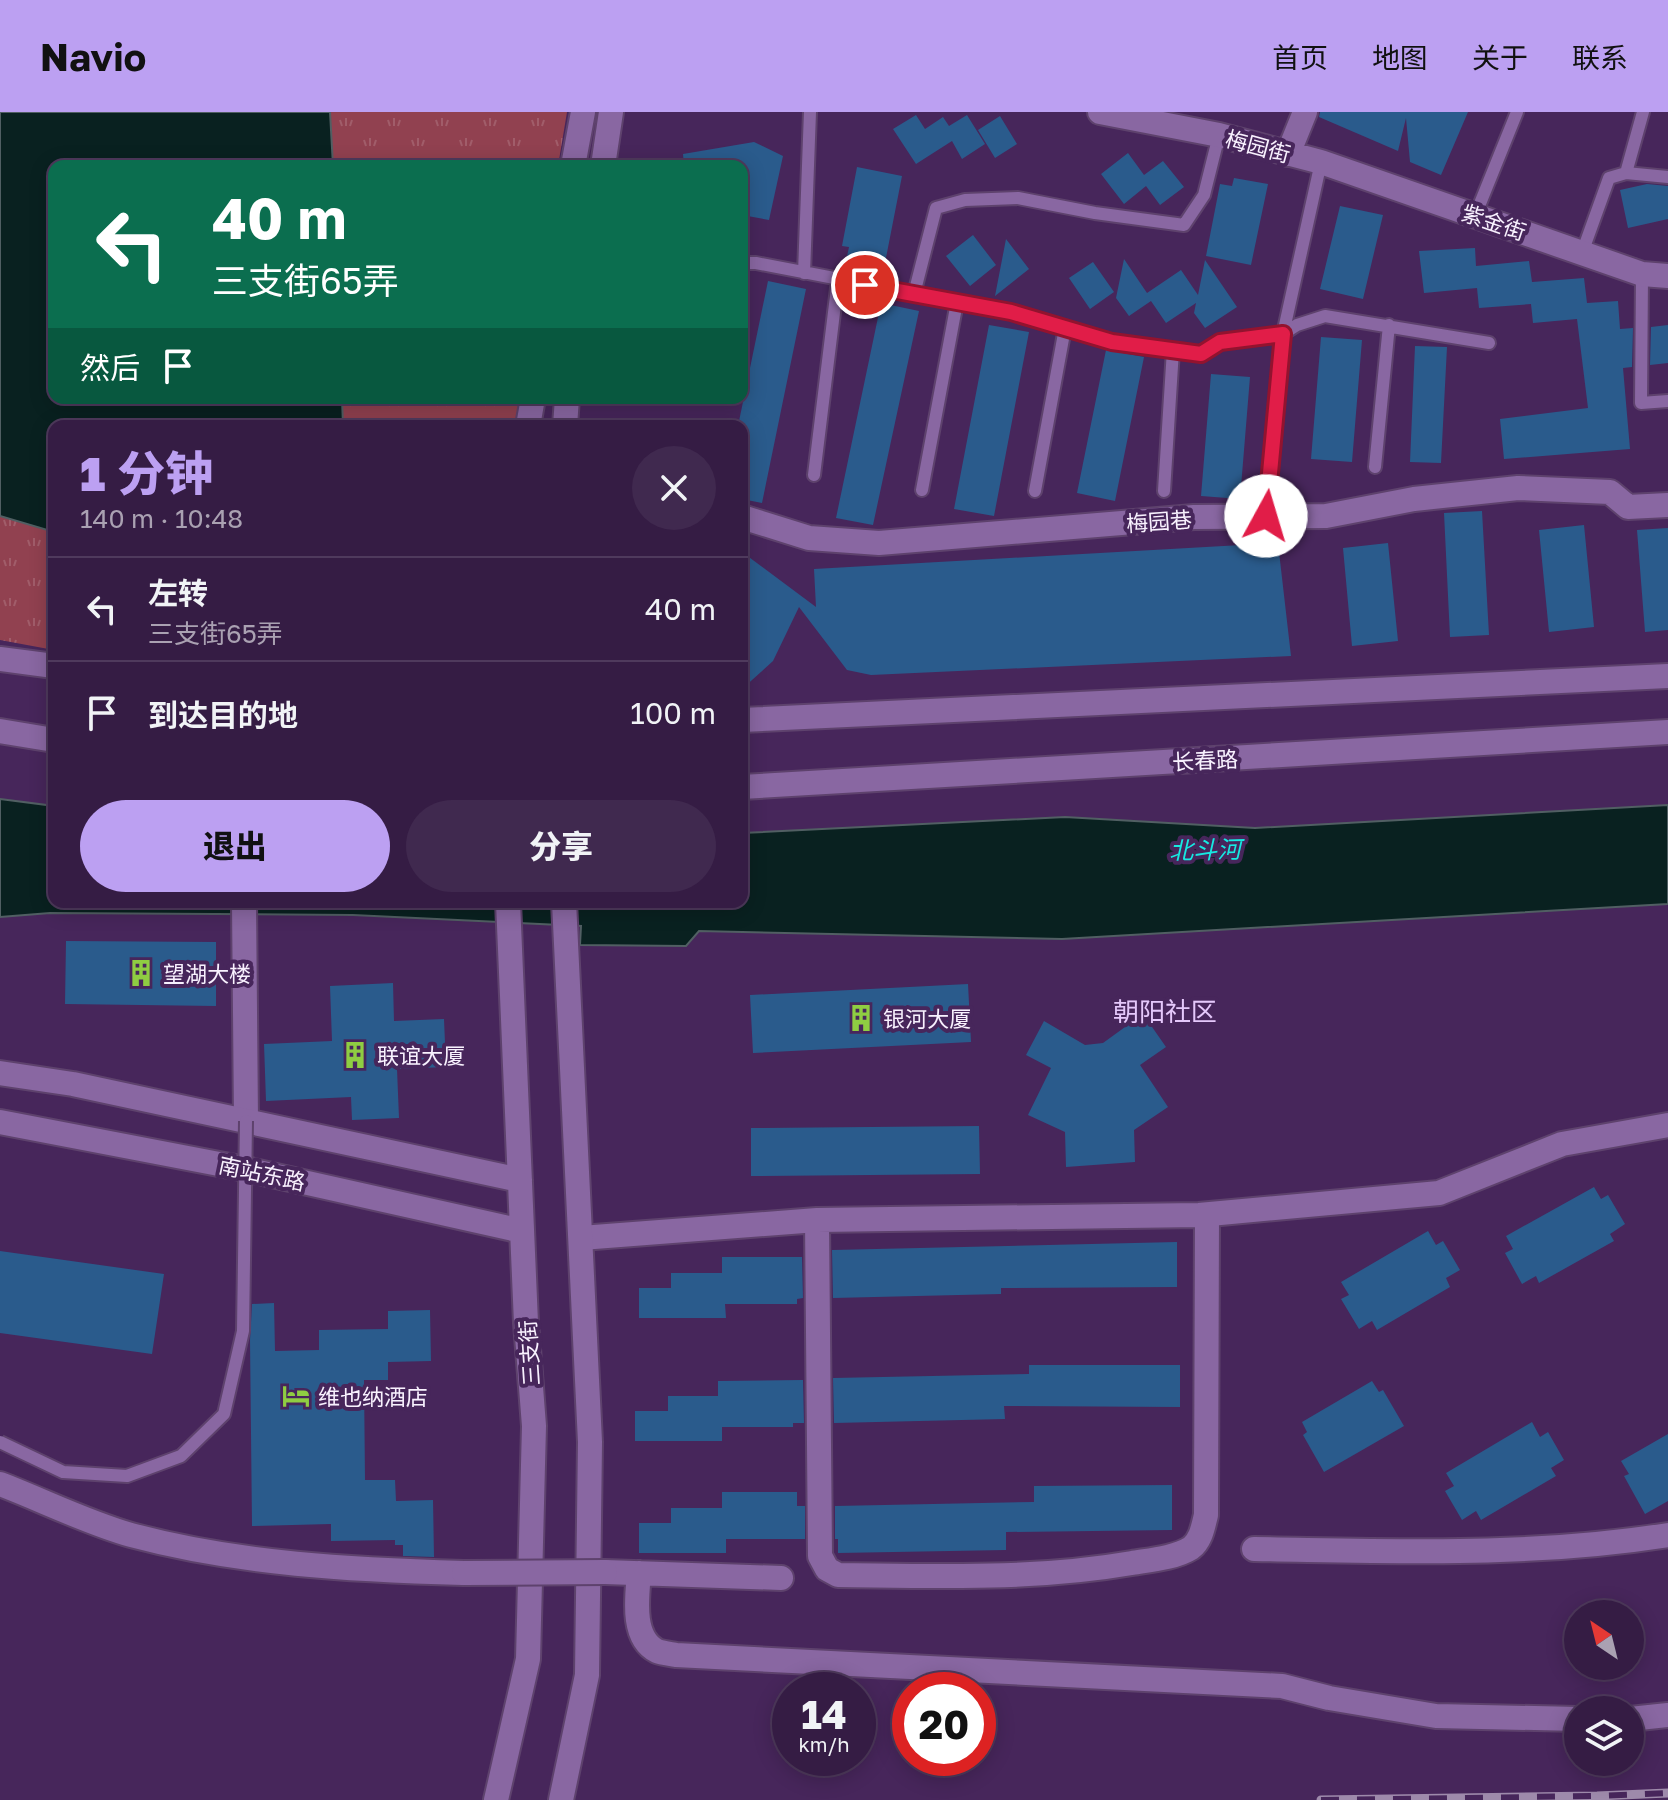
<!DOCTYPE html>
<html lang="zh">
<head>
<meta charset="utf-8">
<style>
	:root { --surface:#351c44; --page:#40294f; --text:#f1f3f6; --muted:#aaa1b2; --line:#4f3a5d; --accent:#bca0f2 }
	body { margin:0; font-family:"Golos Text","Noto Sans SC",sans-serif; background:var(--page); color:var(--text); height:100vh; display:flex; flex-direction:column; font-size:30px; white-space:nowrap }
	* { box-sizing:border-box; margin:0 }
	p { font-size:26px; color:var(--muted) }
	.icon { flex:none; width:44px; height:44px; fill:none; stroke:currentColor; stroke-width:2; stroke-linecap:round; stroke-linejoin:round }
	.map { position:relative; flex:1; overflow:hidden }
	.side { position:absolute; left:48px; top:308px; width:700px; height:488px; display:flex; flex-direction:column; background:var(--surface); border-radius:16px; box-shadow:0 4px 20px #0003,0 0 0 2px var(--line) }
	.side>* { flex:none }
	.top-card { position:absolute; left:48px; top:48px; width:700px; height:244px; border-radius:16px; box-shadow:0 4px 20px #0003,0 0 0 2px var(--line); background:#0b6e4f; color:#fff; overflow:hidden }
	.needle { width:52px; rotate:325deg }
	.buttons { position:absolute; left:1564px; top:1488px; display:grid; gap:16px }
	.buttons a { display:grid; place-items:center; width:80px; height:80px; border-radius:50%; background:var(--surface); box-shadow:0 4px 20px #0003,0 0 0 2px var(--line); font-size:40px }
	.speed { position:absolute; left:772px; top:1560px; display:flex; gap:16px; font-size:40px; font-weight:700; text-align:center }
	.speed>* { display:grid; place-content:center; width:104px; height:104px; border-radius:50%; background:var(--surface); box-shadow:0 4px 20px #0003,0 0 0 2px var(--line); line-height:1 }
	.speed small { font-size:20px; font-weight:400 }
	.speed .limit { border:12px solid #d22; background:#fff; color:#111 }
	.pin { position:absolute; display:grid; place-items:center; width:68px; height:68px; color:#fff; margin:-34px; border:4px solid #fff; border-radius:50%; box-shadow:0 2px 8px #0007 }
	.me { position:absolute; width:88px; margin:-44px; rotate:6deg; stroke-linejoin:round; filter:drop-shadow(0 0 6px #0008) }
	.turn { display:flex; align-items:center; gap:28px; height:168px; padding:0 32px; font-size:36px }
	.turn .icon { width:104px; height:104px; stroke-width:2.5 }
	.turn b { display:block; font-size:56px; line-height:68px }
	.then { display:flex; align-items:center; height:76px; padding:0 32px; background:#0003; gap:16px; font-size:30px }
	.round { display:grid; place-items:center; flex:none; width:84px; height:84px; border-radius:42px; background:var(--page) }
	.headline { display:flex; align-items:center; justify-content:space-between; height:136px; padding:0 32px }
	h1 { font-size:48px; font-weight:800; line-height:60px; color:var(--accent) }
	.button { display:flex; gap:16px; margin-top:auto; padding:16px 32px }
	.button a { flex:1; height:92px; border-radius:48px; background:var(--accent); color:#111; font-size:32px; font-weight:800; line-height:92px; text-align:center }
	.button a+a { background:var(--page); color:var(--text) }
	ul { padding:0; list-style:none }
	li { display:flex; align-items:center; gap:24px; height:104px; padding:0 32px; border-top:2px solid var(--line) }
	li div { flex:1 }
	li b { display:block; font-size:30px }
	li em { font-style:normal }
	header { display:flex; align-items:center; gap:48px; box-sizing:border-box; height:112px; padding:0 40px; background:var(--accent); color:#111 }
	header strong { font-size:38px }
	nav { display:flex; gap:44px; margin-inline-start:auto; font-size:28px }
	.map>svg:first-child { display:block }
	.park { fill:url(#park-tufts) }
	.water { fill:#092120; stroke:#515f63; stroke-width:2 }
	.building { fill:#2a5b8c }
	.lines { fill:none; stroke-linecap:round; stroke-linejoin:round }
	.service-casing { stroke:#5e426d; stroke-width:16 }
	.minor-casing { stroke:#5e426d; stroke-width:28 }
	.secondary-casing { stroke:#5e426d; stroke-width:28 }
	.service { stroke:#8967a2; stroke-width:12 }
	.minor { stroke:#8967a2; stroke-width:24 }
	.secondary { stroke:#8967a2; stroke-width:24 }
	.rail-casing { stroke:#9e8aab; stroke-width:9 }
	.rail { stroke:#47265b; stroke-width:6; stroke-dasharray:18; stroke-linecap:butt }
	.service-bridge-casing { stroke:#5e426d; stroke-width:16; stroke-linecap:butt }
	.minor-bridge-casing { stroke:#5e426d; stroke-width:28; stroke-linecap:butt }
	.service-bridge { stroke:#8967a2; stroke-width:12 }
	.minor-bridge { stroke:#8967a2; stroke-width:24 }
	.route-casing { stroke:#92132f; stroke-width:20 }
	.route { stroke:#e11d48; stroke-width:14 }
	.labels { text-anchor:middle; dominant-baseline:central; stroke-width:8; stroke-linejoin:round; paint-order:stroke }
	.street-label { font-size:22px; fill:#f8f1fe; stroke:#47265b }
	.poi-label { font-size:22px; fill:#f8f1fe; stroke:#47265b; text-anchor:start }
	.water-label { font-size:24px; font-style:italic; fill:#16eae2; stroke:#47265b }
	.quarter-label { font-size:26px; fill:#e5c8fb; stroke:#47265b }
</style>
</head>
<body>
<header>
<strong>Navio</strong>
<nav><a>首页</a><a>地图</a><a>关于</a><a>联系</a></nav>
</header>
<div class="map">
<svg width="1668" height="1688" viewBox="0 0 1668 1688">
	<defs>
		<pattern id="park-tufts" width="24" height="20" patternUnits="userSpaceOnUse" patternTransform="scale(2)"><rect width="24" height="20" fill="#914150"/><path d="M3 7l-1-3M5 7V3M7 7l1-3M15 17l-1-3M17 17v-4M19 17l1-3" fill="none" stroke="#a15d6a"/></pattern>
	</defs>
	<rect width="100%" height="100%" fill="#47265b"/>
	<path class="park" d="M0,0H567L558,54H54V286H523L519,314H54V538L0,528Z"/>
	<path class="water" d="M0,0H330L333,54H54V286H342L343,314H54V420L0,404Z
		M0,687L54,694V790H742V721L1065,705L1255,716L1668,693V792L1062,827L699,819L686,834L580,833L581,814L353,803L50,801L0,805Z"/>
	<path class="building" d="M1320,0H1468L1441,63L1410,50L1406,6L1398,39L1319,5Z
		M916,3L925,17L943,5L949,14L967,3L985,32L962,47L952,29L916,52L893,17Z
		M1000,4L1017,32L995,46L978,18Z
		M754,30L783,44L769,108L742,103V54H684L683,42Z
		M1128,41L1144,63L1163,49L1184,75L1160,93L1146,74L1124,92L1101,62Z
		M857,55L902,64L884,156L846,149L849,135L842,134Z
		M1234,66L1268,72L1251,153L1206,144L1220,72L1232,74Z
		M1647,72L1668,74V107L1628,116L1620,78Z
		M1340,94L1383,103L1363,187L1320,177Z
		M973,123L996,153L970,174L946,144Z
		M1006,127L1029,157L995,184Z
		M1475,136L1476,154L1529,149L1532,170L1584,166L1587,191L1618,189L1620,217L1633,216L1632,255L1623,256L1630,337L1504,347L1500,307L1588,296L1577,207L1533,211L1531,192L1479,196L1477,176L1424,181L1419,139Z
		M1124,147L1147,181L1181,158L1198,183L1205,148L1237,195L1205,216L1194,201L1196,191L1166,211L1151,189L1129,204L1116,186Z
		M1093,150L1114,180L1090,197L1069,166Z
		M768,169L806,177L762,391L742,387V314H738Z
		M881,191L919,199L873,413L836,406Z
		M989,213L1029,220L994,404L954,397Z
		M1668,213V251L1650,253L1651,215Z
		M1321,225L1362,228L1352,350L1311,347Z
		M1415,234L1447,235L1441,351L1410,350Z
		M1106,238L1144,245L1115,389L1077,381Z
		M1211,262L1250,265L1240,387L1201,384Z
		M1482,399L1489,523L1450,525L1444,401Z
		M1584,413L1594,515L1549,520L1539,418Z
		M1668,416V518L1645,520L1637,418Z
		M1278,431L1291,544L871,563L847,558L799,495L773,549L742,577V440L816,495L814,457Z
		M1388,431L1398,529L1352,534L1343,436Z
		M66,829L216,830V894L65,892Z
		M393,871L394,909L444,907L446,955L397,957L399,1006L352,1008L351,985L266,989L264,932L332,929L330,874Z
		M968,872L971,930L753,941L750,883Z
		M1143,902L1166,935L1140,953L1168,995L1134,1018L1135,1050L1066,1055L1065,1020L1028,1003L1051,956L1026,943L1044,909L1085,933L1103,931Z
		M979,1014L980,1062L751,1064V1016Z
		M1594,1075L1601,1087L1608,1083L1625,1112L1610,1122L1614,1129L1539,1171L1536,1164L1522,1172L1505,1141L1513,1137L1506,1124Z
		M1428,1119L1436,1133L1443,1129L1460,1158L1446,1166L1450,1175L1377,1218L1372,1209L1359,1217L1341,1187L1349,1183L1341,1170Z
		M1177,1130V1175L1001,1176V1182L833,1186L832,1138Z
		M0,1139L164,1162L152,1242L0,1221Z
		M722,1145H802L803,1186L797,1187V1192H725L726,1206H639V1176H671V1161H722Z
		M274,1191L275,1239L319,1238V1218L388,1217V1199L430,1198L431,1249L388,1250V1268H364L365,1368H395L396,1389L433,1388L434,1445L403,1444V1433H395V1428L331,1429V1412L252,1414L250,1228L252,1192Z
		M1029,1253H1180V1295L1004,1294L1005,1307L834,1311L833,1266L1029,1262Z
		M803,1268L804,1311H793V1315H722V1329H635V1299H668V1284H718V1269Z
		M1372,1269L1379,1280L1383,1278L1404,1314L1324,1360L1303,1323L1307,1320L1302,1310Z
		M1532,1310L1540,1325L1548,1320L1564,1348L1551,1356L1556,1364L1481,1408L1476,1399L1462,1408L1445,1379L1454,1374L1446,1361Z
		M1668,1322V1389L1645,1402L1624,1364L1629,1362L1621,1349Z
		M1172,1373V1418L1006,1420V1438L838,1441V1427H835V1394L1034,1390V1374Z
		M722,1380H797V1394H805V1427H726V1441H639V1411H671V1396H722Z"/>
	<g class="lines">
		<g class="service-casing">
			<path id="service" d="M1626,61L1668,65
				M1475,104L1517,0
				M1582,141L1609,66L1626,61L1643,0
				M742,151H756L1011,200L1112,230L1201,242L1220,230L1283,222L1297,213L1325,204L1489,231
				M804,161L810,0
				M1642,162L1641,291L1668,289
				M914,182L936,96L965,88L1018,86L1095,101L1184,113L1204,83L1219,23
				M1375,355L1389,213
				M814,363L838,168
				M922,378L957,190
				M1035,379L1065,216
				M1164,379L1173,238
				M1266,404L1283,222L1321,50"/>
		</g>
		<g class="minor-casing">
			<path id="minor" d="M1100,0L1219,23L1321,50L1642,162L1668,164
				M1288,42L1305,0
				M742,405L809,426L879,431L1194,405L1326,404L1414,387L1518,376L1610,380L1628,395L1668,393
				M244,790L246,1009
				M817,1108L820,1444L827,1457L838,1463C937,1464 1034,1468 1132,1451C1150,1448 1175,1446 1191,1436C1201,1428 1203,1415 1206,1403L1207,1103
				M581,1126L817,1108L1199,1103L1439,1081L1562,1032L1668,1013
				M0,1372C42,1388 88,1411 131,1423C239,1452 353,1458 464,1461
				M1254,1437C1394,1439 1528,1445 1668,1423
				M605,1460L781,1466
				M639,1461C637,1485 631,1526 657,1539C662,1541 671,1542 676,1543L1282,1574L1329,1586L1436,1604L1578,1607
				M1630,1607L1668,1603"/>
		</g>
		<g class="secondary-casing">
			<path id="secondary" d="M573,54L583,0
				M603,54L611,0
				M528,314L533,286
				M565,314L567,286
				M0,547L54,554
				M742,608L1668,564
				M0,619L54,628
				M742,675L1668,620
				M0,961L73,972L520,1068
				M0,1010L245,1057L522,1119
				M496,1688L528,1547L534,1314L526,1211L508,790
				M561,1688L587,1563L590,1330L564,790"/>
		</g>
		<use href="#service" class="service"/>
		<use href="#minor" class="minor"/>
		<use href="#secondary" class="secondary"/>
		<g class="rail-casing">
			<path id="rail" d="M1321,1688L1597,1684L1668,1681"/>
		</g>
		<use href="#rail" class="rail"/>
		<g class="service-bridge-casing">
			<path id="service-bridge" d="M0,1330L63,1360L127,1364L181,1344L224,1302L243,1219L246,1009"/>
		</g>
		<g class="minor-bridge-casing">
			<path id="minor-bridge" d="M464,1461L605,1460"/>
		</g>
		<use href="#service-bridge" class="service-bridge"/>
		<use href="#minor-bridge" class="minor-bridge"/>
	</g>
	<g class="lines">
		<g class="route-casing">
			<path id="route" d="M865,173L1011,200L1112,230L1201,242L1220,230L1283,222L1266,404"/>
		</g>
		<use href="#route" class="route"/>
	</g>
	<defs>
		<g id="building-bare" transform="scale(2.16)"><path d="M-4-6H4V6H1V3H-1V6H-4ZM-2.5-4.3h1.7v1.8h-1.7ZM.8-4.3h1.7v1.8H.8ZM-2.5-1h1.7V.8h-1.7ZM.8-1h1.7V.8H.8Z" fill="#8fcd42" stroke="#47265b" stroke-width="2.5" paint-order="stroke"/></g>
		<g id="hotel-bare" transform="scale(2.16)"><path d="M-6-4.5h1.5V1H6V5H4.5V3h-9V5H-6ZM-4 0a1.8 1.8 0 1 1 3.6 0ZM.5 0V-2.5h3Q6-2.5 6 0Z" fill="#8fcd42" stroke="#47265b" stroke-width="2.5" paint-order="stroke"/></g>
	</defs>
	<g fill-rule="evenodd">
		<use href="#building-bare" x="141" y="861"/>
		<use href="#building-bare" x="861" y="906"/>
		<use href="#building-bare" x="355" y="943"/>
		<use href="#hotel-bare" x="296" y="1284"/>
	</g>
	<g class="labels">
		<g class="street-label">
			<text transform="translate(1258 34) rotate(15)">梅园街</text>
			<text transform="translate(1494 110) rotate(19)">紫金街</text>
			<text transform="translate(1159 409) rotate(-4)">梅园巷</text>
			<text transform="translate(1205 648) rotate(-3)">长春路</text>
			<text transform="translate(262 1061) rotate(12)">南站东路</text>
			<text transform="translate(529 1241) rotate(-94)">三支街</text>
		</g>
		<g class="poi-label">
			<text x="163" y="861">望湖大楼</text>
			<text x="883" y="906">银河大厦</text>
			<text x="377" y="943">联谊大厦</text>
			<text x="318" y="1284">维也纳酒店</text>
		</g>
		<g class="water-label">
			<text transform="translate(1205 737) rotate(-1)">北斗河</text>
		</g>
		<g class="quarter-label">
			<text x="1165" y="899">朝阳社区</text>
		</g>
	</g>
</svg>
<div class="buttons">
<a><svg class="needle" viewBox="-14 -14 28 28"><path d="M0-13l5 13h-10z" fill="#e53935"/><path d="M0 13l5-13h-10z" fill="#aaa1b2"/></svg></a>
<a><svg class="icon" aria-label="layers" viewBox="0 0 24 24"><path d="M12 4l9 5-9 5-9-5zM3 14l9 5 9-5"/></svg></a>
</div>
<div class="speed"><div>14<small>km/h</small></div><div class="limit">20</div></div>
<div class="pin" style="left:865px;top:173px;background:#d93025"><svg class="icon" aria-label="arrive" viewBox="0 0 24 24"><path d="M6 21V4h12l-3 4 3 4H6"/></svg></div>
<svg class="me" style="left:1266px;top:404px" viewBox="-20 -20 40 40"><circle r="19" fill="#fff"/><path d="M0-13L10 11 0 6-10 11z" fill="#e11d48"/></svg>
<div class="top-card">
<div class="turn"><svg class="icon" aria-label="left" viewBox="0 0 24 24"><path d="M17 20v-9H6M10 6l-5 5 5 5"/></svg><div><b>40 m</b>三支街65弄</div></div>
<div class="then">然后<svg class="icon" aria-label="arrive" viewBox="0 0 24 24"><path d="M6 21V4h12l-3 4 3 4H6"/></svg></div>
</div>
<section class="side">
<div class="headline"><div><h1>1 分钟</h1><p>140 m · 10:48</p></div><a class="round"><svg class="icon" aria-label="close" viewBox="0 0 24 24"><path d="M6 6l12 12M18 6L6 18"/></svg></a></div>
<ul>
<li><svg class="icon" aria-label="left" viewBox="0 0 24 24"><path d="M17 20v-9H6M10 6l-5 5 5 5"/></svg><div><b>左转</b><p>三支街65弄</p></div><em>40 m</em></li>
<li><svg class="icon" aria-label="arrive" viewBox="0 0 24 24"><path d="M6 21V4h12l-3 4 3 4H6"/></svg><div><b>到达目的地</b></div><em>100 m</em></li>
</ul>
<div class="button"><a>退出</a><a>分享</a></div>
</section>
</div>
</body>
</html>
